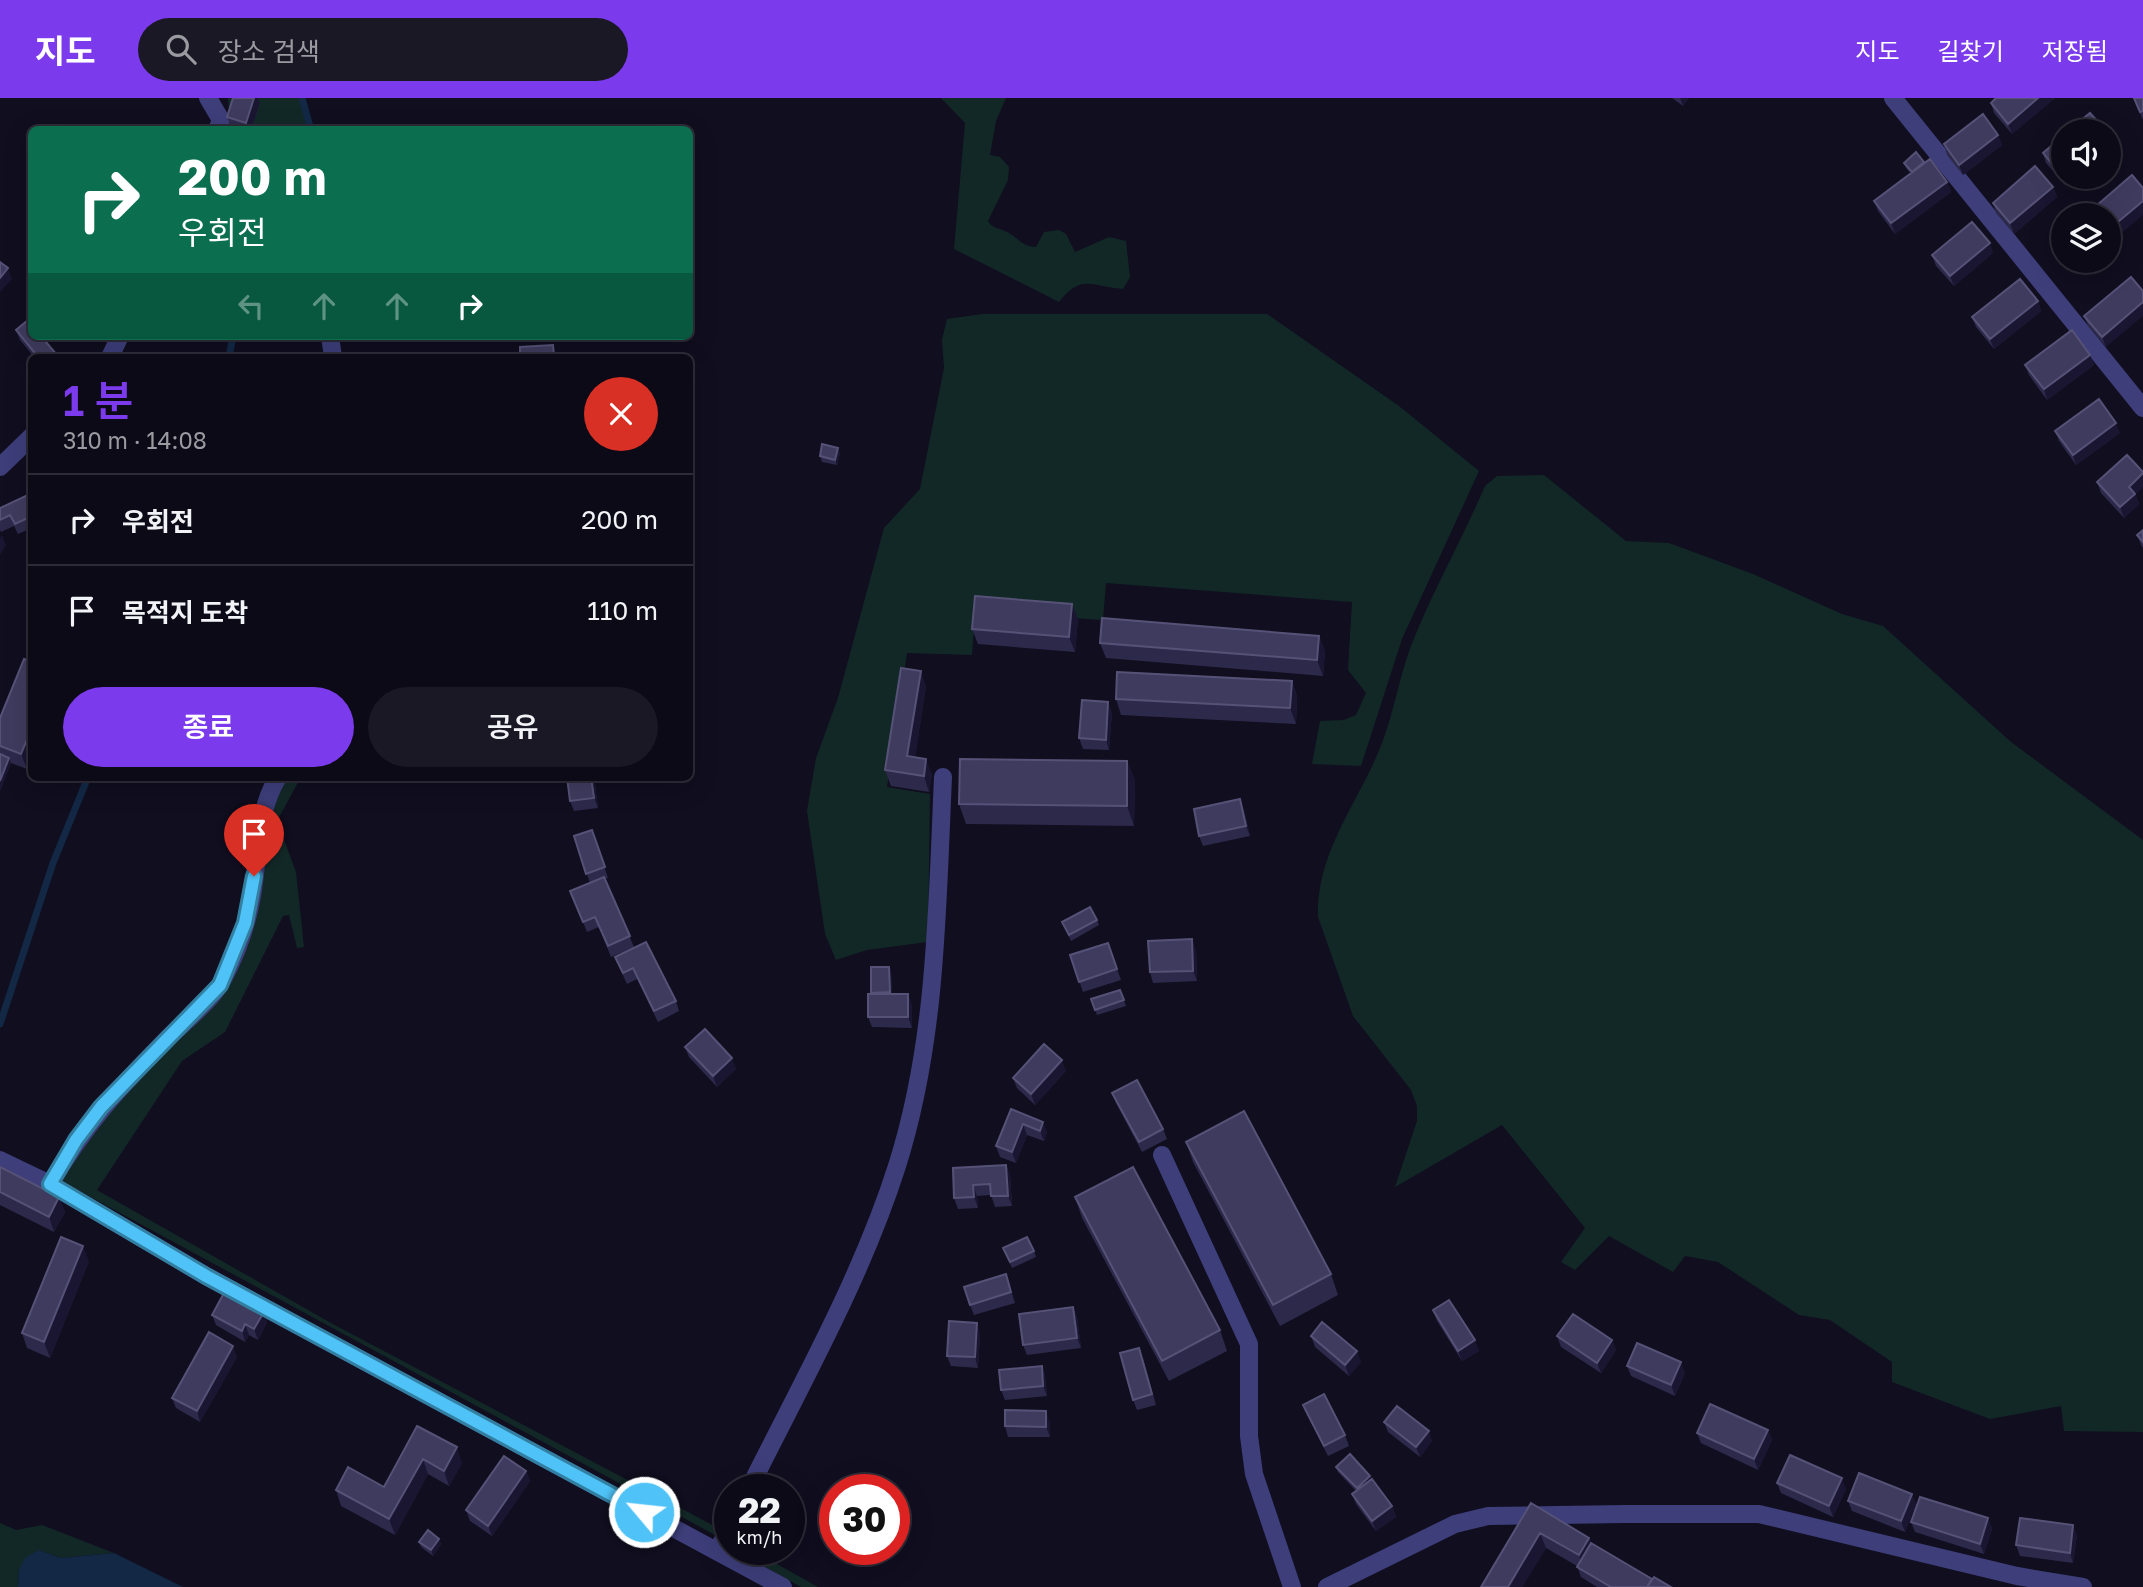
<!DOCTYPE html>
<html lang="ko">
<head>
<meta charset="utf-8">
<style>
	:root { --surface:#0c0a17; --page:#1a1824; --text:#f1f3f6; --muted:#9a9aa1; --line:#2c2b36; --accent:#7c3aed }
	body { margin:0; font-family:"Golos Text","Noto Sans KR",sans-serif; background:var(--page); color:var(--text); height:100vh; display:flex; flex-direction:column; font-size:26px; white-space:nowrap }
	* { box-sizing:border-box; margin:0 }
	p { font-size:23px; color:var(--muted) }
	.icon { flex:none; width:38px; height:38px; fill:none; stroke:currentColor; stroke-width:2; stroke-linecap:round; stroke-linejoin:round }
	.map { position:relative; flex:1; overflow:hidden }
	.drawer { position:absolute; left:28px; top:256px; width:665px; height:427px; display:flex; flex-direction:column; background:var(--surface); border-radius:10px; box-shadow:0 7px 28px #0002,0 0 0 2px var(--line) }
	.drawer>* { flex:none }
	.banner { position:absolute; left:28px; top:28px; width:665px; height:214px; border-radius:10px; box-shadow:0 7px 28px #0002,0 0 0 2px var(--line); background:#0b6e4f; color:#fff; overflow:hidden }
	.fabs { position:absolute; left:2051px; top:21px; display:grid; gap:14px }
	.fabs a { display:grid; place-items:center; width:70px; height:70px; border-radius:50%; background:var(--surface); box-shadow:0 7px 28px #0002,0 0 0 2px var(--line); font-size:35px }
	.speed { position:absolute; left:714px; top:1376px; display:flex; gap:14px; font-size:35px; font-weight:700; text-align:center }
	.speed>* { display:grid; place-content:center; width:91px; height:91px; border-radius:50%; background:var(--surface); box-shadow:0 7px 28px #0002,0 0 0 2px var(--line); line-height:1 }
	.speed small { font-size:18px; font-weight:400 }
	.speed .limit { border:10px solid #d22; background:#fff; color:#111 }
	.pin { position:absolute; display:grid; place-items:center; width:60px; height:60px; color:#fff; margin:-72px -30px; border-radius:50% 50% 50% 0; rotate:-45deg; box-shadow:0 0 7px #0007 }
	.pin .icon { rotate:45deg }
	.me { position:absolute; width:77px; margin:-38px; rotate:298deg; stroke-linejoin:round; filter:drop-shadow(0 0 5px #0008) }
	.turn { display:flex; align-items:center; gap:24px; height:147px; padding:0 35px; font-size:32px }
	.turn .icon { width:91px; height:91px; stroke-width:2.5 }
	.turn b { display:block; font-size:49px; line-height:60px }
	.lanes { display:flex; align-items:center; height:66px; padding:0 35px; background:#0003; justify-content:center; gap:35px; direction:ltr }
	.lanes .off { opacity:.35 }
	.round { display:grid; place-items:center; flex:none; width:74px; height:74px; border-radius:37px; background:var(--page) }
	.head { display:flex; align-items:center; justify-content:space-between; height:119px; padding:0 35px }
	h1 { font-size:42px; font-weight:600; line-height:52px; color:var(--accent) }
	.primary-button { display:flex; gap:14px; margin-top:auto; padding:14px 35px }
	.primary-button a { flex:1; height:80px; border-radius:42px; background:var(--accent); color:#fff; font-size:28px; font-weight:600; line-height:80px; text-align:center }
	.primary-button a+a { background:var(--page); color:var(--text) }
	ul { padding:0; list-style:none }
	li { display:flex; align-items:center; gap:21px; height:91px; padding:0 35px; border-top:2px solid var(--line) }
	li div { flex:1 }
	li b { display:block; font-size:26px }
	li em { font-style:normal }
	header { display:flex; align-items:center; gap:42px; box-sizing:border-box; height:98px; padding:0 35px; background:var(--accent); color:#fff }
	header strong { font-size:33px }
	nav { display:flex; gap:38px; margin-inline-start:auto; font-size:24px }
	.search { width:490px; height:63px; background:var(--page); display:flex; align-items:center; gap:18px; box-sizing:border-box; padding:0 24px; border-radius:38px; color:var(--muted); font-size:26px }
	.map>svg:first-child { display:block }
	.green { fill:#122827 }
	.water { fill:#122845 }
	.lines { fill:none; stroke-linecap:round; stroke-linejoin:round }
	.stream { stroke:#122845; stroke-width:7 }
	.minor { stroke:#3d3e7a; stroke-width:18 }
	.wall { fill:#2d294b }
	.shaded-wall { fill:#1a1632 }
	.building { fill:#3f3b5e; stroke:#565277; stroke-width:2 }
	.route-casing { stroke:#337fa1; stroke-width:18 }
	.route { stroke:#4fc3f7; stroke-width:12 }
</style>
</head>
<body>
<header>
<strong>지도</strong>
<div class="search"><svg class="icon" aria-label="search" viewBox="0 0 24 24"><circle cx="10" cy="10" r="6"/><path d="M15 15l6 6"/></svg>장소 검색</div>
<nav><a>지도</a><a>길찾기</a><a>저장됨</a></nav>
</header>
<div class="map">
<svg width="2143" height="1489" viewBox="0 0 2143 1489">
	<rect width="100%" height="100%" fill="#100e1f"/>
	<path class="green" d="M228,0H299L309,31H230Z
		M941,0H1006L996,23L990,57L1000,59L1009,69L1008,82L988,123C994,132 998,129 1007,134C1019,140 1021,148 1036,149L1044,134L1059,132L1066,136L1075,154L1109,139L1126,143L1130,179L1123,191C1092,189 1082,175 1059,204L954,151L965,25Z
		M982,216H1267L1399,308L1479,373L1402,541L1361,668L1312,666L1320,623L1344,622L1356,617L1366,595L1348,572L1352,504L1106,485L1103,522L975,514L972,557L907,555L887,689L930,696L928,844L867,852L836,862L825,836L807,713L816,660L838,600L884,430L920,391L944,270L942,242L947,221Z
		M1544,377L1626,443L1669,445L1753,476L1842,516L1883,528L2011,644L2143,742V1334L2064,1333L2061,1308L1990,1321L1892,1284V1264L1830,1222L1799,1217L1718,1164L1685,1158L1673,1174L1609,1138L1575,1172L1561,1164L1585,1130L1502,1027L1395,1089L1417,1023V1008L1411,992L1353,918L1318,819C1316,753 1360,703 1382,645C1394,614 1399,580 1411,548C1432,494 1462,442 1485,388L1497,378Z
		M283,679H301L277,723L296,774L304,849L297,850L289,817L283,818L225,934L182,963L97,1092L331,1225L718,1430L715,1437L59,1082L96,1026L218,900Z
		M0,1425L16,1432L42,1427L114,1455L61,1460L39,1452L19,1472L18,1489H0Z
		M732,1451H750L818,1489H801Z"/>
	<path class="water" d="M39,1452L61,1460L114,1455L183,1489H18L19,1472L25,1460Z"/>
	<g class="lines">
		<path class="stream" d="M302,0L311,32
			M229,259L233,238
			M0,926L53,765L88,679"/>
		<path class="minor" d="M208,0L221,22L217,32
			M1893,0L2143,310
			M330,238L333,259
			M110,259L120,238
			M0,369L32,338
			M1162,1057L1249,1246V1338L1254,1376L1292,1489
			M0,1062L50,1086L206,1178L783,1489
			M50,1086C85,1027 116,993 163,945C179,928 212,903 222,883C236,857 247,827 252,798C259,758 256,715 278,679
			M749,1391C801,1286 861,1181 897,1068C937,942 937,810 943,679
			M717,1453L730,1429
			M1327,1489L1455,1426L1488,1418L1624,1416H1759L2017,1478L2083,1489"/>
	</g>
	<path class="wall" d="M233,0H258L260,5L251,32H238L231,29L227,19Z
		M1672,0H1689L1683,8Z
		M1996,0H2055L2012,36L1994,15L1991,5Z
		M2133,0H2143V22Z
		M1998,37L2002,47L1963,77L1947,57L1944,46Z
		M2063,38L2065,87L2046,65L2043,55Z
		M1904,65H1925L1947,84L1951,94L1895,136L1878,113L1874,103L1911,76L1906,70Z
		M2053,89L2057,99L2014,136L1996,115L1993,105Z
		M2143,90L2117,139L2109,129V117H2099L2096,108Z
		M1993,155L1954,188L1936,168L1932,157Z
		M2143,193L2106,249L2088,228L2084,218Z
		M2038,203L2041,213L1994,251L1976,229L1972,219Z
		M16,232L57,257L58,259H34L20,242Z
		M2090,257L2094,267L2047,302L2029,277L2025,267Z
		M2055,333L2120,335L2076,367L2059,343Z
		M840,355L837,367L822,364L820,358Z
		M2143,374V389L2135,396L2139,406L2124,420L2101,395L2097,384Z
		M32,395V430L18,436L14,428L1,434L0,432V410Z
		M2143,432V450L2141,447L2137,437Z
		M1078,521L1075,554L978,546L972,531Z
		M1319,538L1325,553L1323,578L1106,560L1100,545Z
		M32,546V660L27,671L11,665L0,693V620L29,563L27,556Z
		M1292,583L1297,598L1296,626L1121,617L1116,601Z
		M926,588L915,659L932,676L929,694L891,688L885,672Z
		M1112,614L1109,652L1083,651L1079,640Z
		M1127,663L1135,683L1134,728L966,726L959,706Z
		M594,679L598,710L574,713L570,703Z
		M1244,712L1250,738L1203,748L1199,738Z
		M592,732L608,780L605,781L634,849L611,859L599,829L587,834L570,793L590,785L574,738Z
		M1097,822L1099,827L1071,843L1062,824Z
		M646,844L676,903L679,913L658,924L637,881L627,886L619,869L615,859Z
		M1108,845L1121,882L1083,894L1070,857Z
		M1196,852L1197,883L1153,885L1150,874Z
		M889,869L891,874L892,896L912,907V930L872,929L868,919L871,896Z
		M1120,892L1126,908L1097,917L1091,901Z
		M685,949L736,971L717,989L689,959Z
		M1066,973L1035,1007L1017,990L1013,980Z
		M1112,995L1163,1031L1167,1041L1142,1054L1116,1005Z
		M1011,1011L1047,1034L1044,1043L1027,1037L1016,1065L1000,1059L996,1048Z
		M1186,1044L1331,1176L1338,1197L1280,1228L1193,1064Z
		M1006,1067L1010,1077L1012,1108L995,1109L991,1097L977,1098L978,1110L958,1111L954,1100Z
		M0,1069L59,1099L65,1114L54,1134L0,1107Z
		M1075,1099L1220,1232L1227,1253L1169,1283L1082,1120Z
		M1003,1150L1034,1153L1036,1159L1012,1170Z
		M89,1163L50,1260L27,1250L22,1235Z
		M1006,1176L1015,1205L974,1217L970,1207Z
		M1073,1209L1077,1219L1081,1250L1027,1257L1023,1247Z
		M1433,1212L1479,1253L1462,1263L1437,1223Z
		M212,1217L267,1224L258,1242L249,1237L245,1244L216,1227Z
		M980,1236L978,1270L951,1268L947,1258Z
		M1311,1238L1361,1264L1349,1278L1315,1249Z
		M1557,1238L1612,1242L1616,1252L1601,1275L1561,1249Z
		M237,1259L200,1324L176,1310L172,1300Z
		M1143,1260L1156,1307L1137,1312L1133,1302Z
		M1042,1268L1045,1278L1047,1298L1005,1302L1001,1292Z
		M1627,1268L1685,1275L1675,1298L1631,1278Z
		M1303,1307L1345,1337L1349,1348L1328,1358L1307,1317Z
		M1050,1324V1339H1008L1005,1328Z
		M1384,1324L1432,1343L1420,1359L1388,1334Z
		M417,1328L462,1365L449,1388L428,1376L395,1437L341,1408L336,1392L384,1389Z
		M1768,1332L1772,1342L1758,1372L1701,1345L1697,1335Z
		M1336,1369L1370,1378L1372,1382L1392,1408L1396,1419L1376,1433L1356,1406L1352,1396L1356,1393L1338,1374Z
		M526,1373L530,1383L492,1438L470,1423L466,1412Z
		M1777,1385L1846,1391L1833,1419L1781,1395Z
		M1912,1396L1916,1406L1905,1434L1852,1413L1848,1403Z
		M1531,1405L1589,1440L1591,1445L1652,1481L1671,1489H1597L1581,1479L1577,1468L1546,1450L1522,1489H1481Z
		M1988,1420L1992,1431L1984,1456L1915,1434L1911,1424Z
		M2077,1437L2073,1465L2020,1458L2016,1447Z
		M439,1441L441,1446L433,1458L421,1449L419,1444Z"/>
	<path class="shaded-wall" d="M254,0H258L260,5L251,32H248L246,25Z
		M1680,0H1689L1683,8Z
		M2038,0H2055L2012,36L2008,26Z
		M1998,37L2002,47L1963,77L1959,67Z
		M2109,37L2113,48L2109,51Z
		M2063,75V79H2075L2065,87L2061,77Z
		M1947,84L1951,94L1895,136L1891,125Z
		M2053,89L2057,99L2014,136L2010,125Z
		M2143,103V117L2117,139L2113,128Z
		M1990,145L1993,155L1954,188L1950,178Z
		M8,170L12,181L0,194V180Z
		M2038,203L2041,213L1994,251L1990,241Z
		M2143,204V218L2106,249L2102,239Z
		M553,247L557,258V259H554Z
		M2090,257L2094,267L2047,302L2044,291Z
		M2116,325L2120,335L2076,367L2073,357Z
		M838,350L840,355L837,367L835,362Z
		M2143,375V389L2135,396L2139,406L2124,420L2120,409L2129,389Z
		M2,437L6,447L0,457V440Z
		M1072,506L1078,521L1075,554L1069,539Z
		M1319,538L1325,553L1323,578L1317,562Z
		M921,573L926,588L913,674L907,658Z
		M1292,583L1297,598L1296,626L1290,610Z
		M1108,604L1112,614L1109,652L1106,642Z
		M32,630V660L27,671L21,656Z
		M9,660L11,665L0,693V683Z
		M926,661L932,676L929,694L924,678Z
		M1127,663L1135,683L1134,728L1127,708Z
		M591,679H594L598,710L594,700Z
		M1240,701L1244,712L1250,738L1246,728Z
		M1192,841L1196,852L1197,883L1193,873Z
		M889,869L891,874L892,899L890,894Z
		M908,896L912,907V930L908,919Z
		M732,960L736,971L717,989L713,978Z
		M1062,962L1066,973L1035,1007L1031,996Z
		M1043,1024L1047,1034L1044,1043L1040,1033Z
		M1023,1026L1027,1037L1016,1065L1012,1054Z
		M1006,1067L1010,1077L1012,1108L1008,1098Z
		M973,1087L977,1098L978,1110L974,1099Z
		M59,1099L65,1114L54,1134L49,1119Z
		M83,1148L89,1163L50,1260L44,1244Z
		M1073,1209L1077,1219L1081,1250L1077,1240Z
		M264,1214L267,1224L258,1242L254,1231Z
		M977,1225L980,1236L978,1270L975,1259Z
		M245,1226L249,1237L245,1244L242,1233Z
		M1475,1242L1479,1253L1462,1263L1458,1253Z
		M1612,1242L1616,1252L1601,1275L1597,1265Z
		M233,1248L237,1259L200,1324L197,1313Z
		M1357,1253L1361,1264L1349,1278L1345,1267Z
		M1681,1264L1685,1275L1675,1298L1671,1287Z
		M1042,1268L1045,1278L1047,1298L1043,1288Z
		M1046,1313L1050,1324V1339L1046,1329Z
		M1768,1332L1772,1342L1758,1372L1754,1361Z
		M1429,1333L1432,1343L1420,1359L1416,1349Z
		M457,1349L462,1365L449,1388L444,1373Z
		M423,1361L428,1376L395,1437L389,1421Z
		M526,1373L530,1383L492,1438L488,1428Z
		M1370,1378L1372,1383L1359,1396L1357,1390Z
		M1842,1380L1846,1391L1833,1419L1829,1408Z
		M1912,1396L1916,1406L1905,1434L1901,1423Z
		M1392,1408L1396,1419L1376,1433L1372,1423Z
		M1988,1420L1992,1431L1984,1456L1980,1446Z
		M2073,1427L2077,1437L2073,1465L2070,1455Z
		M1540,1435L1546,1450L1522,1489H1508Z
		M1589,1440L1595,1455L1585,1473L1579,1457Z
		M439,1441L441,1446L433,1458L431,1452Z"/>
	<path class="building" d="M233,0H254L246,25L227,19Z
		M1996,0H2038L2008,26L1991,5Z
		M2134,0H2143V13L2140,14Z
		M2090,15L2106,33H2068Z
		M1983,16L1998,37L1959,67L1944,46Z
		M2063,38V75L2061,77L2043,55Z
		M1916,54L1924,64L1912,74L1904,65Z
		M1930,61L1947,84L1891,125L1874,103Z
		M2035,68L2053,89L2010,125L1993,105Z
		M2132,77L2143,90V103L2113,128L2109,123V117H2104L2096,108Z
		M1972,124L1990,145L1950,178L1932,157Z
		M0,164L8,170L0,180Z
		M2131,179L2143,193V204L2102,239L2084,218Z
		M2020,181L2038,203L1990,241L1972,219Z
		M28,222L32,226V238H41L57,257L54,259H38L16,232Z
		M2072,232L2090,257L2044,291L2025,267Z
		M553,247L554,259H520V249Z
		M2099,301L2116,325L2073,357L2055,333Z
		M822,346L838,350L835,362L820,358Z
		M2127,357L2143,374V375L2129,389L2135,396L2120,409L2097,384Z
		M32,395V418L15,426L10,417L0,422V410Z
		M2143,432V444L2137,437Z
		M975,498L1072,506L1069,539L972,531Z
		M1102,520L1319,538L1317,562L1100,545Z
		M32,546V558L27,556Z
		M24,561L32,564V630L21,656L0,648V620Z
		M901,570L921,573L907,658L926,661L924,678L885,672Z
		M1117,574L1292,583L1290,610L1116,601Z
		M1082,602L1108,604L1106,642L1079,640Z
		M0,656L9,660L0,683Z
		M960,661L1127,663V708L959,706Z
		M567,679H591L594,700L570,703Z
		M1240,701L1246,728L1199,738L1194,711Z
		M592,732L605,769L586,776L574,738Z
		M604,779L630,838L608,848L595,819L583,824L570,793Z
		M1090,809L1097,822L1069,837L1062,824Z
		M1192,841L1193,873L1150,874L1148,843Z
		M646,844L676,903L654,913L633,870L623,875L615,859Z
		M1108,845L1117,871L1079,884L1070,857Z
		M871,869H889L890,894L871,895Z
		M1120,892L1124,902L1095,912L1091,901Z
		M868,896H908V919H868Z
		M705,931L732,960L713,978L685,949Z
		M1044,946L1062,962L1031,996L1013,980Z
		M1137,982L1163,1031L1139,1044L1112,995Z
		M1011,1011L1043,1024L1040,1033L1023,1026L1012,1054L996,1048Z
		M1244,1013L1331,1176L1273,1207L1186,1044Z
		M1006,1067L1008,1098H991L990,1086L973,1087L974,1099L954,1100L953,1070Z
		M0,1069L59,1099L49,1119L0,1094Z
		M1133,1069L1220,1232L1162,1263L1075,1099Z
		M61,1139L83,1148L44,1244L22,1235Z
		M1027,1139L1034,1153L1010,1164L1003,1150Z
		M1006,1176L1011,1194L970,1207L964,1189Z
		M225,1193L264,1214L254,1231L245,1226L242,1233L212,1217Z
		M1449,1202L1475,1242L1458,1253L1433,1212Z
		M1073,1209L1077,1240L1023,1247L1019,1216Z
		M1573,1216L1612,1242L1597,1265L1557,1238Z
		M949,1223L977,1225L975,1259L947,1258Z
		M1322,1224L1357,1253L1345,1267L1311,1238Z
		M209,1234L233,1248L197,1313L172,1300Z
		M1637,1245L1681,1264L1671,1287L1627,1268Z
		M1139,1250L1152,1296L1133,1302L1120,1255Z
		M1042,1268L1043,1288L1001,1292L999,1272Z
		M1324,1296L1345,1337L1324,1348L1303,1307Z
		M1710,1306L1768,1332L1754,1361L1697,1335Z
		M1397,1308L1429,1333L1416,1349L1384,1324Z
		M1005,1312L1046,1313V1329L1005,1328Z
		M417,1328L457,1349L444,1373L423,1361L389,1421L336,1392L348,1369L384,1389Z
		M1350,1356L1370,1378L1357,1390L1336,1369Z
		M1790,1357L1842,1380L1829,1408L1777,1385Z
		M504,1358L526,1373L488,1428L466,1412Z
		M1859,1375L1912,1396L1901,1423L1848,1403Z
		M1372,1381L1392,1408L1372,1423L1352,1396Z
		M1920,1399L1988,1420L1980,1446L1911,1424Z
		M1531,1405L1589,1440L1579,1457L1540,1435L1508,1489H1481Z
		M2020,1420L2073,1427L2070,1455L2016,1447Z
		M428,1432L439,1441L431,1452L419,1444Z
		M1591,1445L1652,1481L1647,1489H1611L1577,1469Z
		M1654,1479L1671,1489H1647Z"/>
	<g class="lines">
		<g class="route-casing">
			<path id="route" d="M254,778L245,825L220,887L101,1009L76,1042L50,1086L206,1178L644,1414"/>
		</g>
		<use href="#route" class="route"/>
	</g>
</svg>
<div class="fabs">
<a><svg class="icon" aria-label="sound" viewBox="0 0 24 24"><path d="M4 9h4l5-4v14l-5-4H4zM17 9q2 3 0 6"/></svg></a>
<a><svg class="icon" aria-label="layers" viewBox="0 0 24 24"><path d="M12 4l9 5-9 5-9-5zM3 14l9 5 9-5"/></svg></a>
</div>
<div class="speed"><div>22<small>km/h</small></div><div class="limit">30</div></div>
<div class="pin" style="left:254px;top:778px;background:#d93025"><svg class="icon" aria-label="arrive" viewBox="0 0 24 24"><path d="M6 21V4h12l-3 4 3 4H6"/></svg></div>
<svg class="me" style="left:644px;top:1414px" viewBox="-20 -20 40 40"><circle r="17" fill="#4fc3f7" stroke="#fff" stroke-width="3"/><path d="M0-11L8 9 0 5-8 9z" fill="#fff"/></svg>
<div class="banner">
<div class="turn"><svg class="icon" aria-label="right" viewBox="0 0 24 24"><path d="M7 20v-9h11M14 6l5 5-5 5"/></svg><div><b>200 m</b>우회전</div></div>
<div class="lanes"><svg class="icon off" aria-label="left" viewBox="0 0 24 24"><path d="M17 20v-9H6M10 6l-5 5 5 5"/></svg><svg class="icon off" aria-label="ahead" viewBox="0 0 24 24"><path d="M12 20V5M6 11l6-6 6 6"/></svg><svg class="icon off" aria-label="ahead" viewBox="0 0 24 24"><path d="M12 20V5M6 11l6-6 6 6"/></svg><svg class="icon" aria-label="right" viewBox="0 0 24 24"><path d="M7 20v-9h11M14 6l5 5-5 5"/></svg></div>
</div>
<section class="drawer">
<div class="head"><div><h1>1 분</h1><p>310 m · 14:08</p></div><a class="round" style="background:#d93025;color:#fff"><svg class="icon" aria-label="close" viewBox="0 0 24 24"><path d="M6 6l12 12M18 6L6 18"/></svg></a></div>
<ul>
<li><svg class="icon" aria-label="right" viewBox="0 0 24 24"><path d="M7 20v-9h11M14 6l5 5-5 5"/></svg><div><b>우회전</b></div><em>200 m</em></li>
<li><svg class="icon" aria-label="arrive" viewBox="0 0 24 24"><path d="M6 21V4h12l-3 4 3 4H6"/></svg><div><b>목적지 도착</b></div><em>110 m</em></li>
</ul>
<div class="primary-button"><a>종료</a><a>공유</a></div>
</section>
</div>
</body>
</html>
